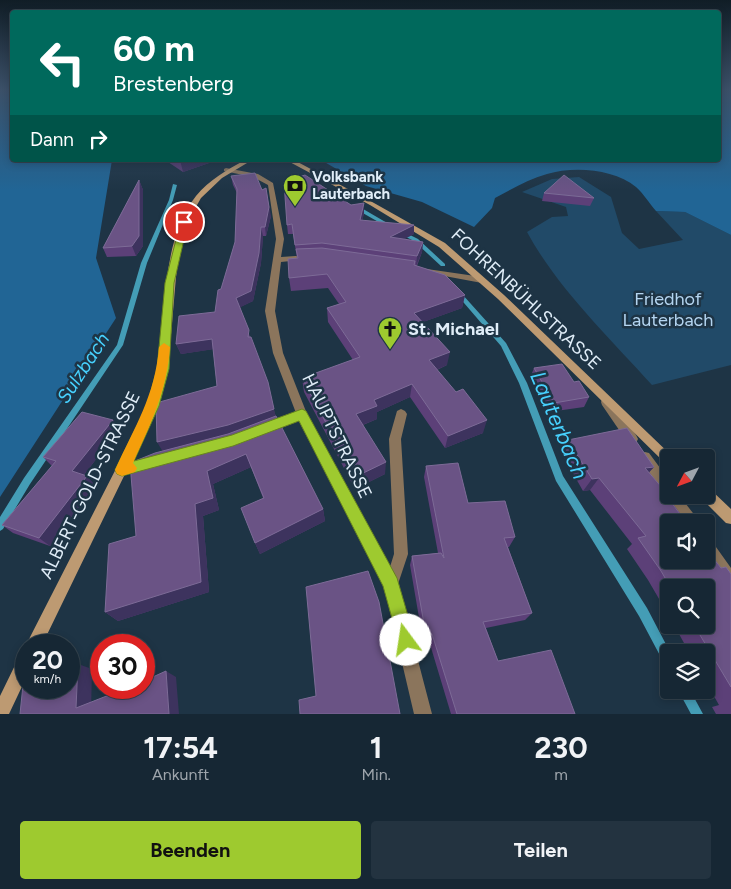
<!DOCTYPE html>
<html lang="de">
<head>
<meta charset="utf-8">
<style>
	:root { --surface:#162734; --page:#233340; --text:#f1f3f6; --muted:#9ea5ac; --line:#35444f; --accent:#9eca2f }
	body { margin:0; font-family:Figtree,sans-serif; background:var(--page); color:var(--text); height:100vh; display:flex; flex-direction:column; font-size:19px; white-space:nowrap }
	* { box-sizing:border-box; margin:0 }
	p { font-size:16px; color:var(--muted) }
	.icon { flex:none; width:28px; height:28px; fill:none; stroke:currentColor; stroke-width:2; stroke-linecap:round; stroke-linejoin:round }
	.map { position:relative; height:714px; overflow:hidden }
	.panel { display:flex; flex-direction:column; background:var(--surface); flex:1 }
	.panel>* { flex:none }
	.guide { position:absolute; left:10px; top:10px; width:711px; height:152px; border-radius:5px; box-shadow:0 2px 8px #0003,0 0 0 1px var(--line); background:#00695c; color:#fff; overflow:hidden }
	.needle { width:32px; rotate:229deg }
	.fabs { position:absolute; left:660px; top:449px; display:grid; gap:10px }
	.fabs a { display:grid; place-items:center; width:55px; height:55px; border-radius:5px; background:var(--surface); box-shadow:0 2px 8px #0003,0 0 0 1px var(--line); font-size:25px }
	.speed { position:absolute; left:15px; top:634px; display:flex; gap:10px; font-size:25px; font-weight:700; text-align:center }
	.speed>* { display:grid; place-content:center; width:65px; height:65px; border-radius:50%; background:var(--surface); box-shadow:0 2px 8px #0003,0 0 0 1px var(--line); line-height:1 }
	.speed small { font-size:12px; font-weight:400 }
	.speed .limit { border:8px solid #d22; background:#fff; color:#111 }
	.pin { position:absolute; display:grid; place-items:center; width:42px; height:42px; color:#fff; margin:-21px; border:2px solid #fff; border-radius:50%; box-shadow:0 1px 5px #0007 }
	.me { position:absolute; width:55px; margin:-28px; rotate:346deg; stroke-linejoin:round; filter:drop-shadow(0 0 4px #0008) }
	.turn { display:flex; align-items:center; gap:18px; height:105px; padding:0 20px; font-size:22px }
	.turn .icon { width:65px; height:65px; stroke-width:2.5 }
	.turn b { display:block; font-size:35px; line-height:42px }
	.then { display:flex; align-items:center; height:48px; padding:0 20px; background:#0003; gap:10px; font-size:19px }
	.eta { display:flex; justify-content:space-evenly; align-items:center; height:85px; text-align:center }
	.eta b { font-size:30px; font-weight:700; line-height:35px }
	.action { display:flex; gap:10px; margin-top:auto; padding:10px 20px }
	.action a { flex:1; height:58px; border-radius:5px; background:var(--accent); color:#111; font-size:20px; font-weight:700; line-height:58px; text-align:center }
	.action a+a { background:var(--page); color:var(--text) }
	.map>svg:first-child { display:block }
	.green { fill:#214a68 }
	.forest { fill:#216595 }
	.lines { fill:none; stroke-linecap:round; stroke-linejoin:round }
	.stream { fill:#449db6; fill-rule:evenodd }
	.street { fill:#8b755c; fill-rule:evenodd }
	.secondary { fill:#bd9a72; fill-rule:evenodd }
	.wall { fill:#5c4078 }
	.shaded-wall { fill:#3d335e }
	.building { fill:#6a5385; stroke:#7d6b97 }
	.route { fill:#9eca2f; stroke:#67831f }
	.slow { fill:#f59e0b }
	.labels { text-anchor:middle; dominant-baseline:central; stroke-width:5; stroke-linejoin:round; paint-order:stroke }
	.far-poi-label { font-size:15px; font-weight:bold; fill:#e0edf8; stroke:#1e3445; text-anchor:start }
	.street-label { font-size:18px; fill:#e0edf8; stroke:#1e3445 }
	.park-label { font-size:18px; fill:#b4d5f1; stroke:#1e3445 }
	.poi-label { font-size:18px; font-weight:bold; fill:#e0edf8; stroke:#1e3445; text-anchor:start }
	.water-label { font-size:19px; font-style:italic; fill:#47d1fe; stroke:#1e3445 }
	.near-water-label { font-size:22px; font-style:italic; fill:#47d1fe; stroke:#1e3445 }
</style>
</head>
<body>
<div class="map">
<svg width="731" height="714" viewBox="0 0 731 714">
	<rect width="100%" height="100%" fill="#1e3445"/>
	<path class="green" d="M579,177L611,197L622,233L639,249L683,240L656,211L685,212L731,235V365L652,385C609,337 558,289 527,232L552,217L568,216L566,207L522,192L552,179Z"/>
	<path class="forest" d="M0,90H12V160H112L96,258L116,318L0,497Z
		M719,90H731V235L685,212L656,211C650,204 643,193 636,187C614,169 574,166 547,174C529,179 512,189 495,198L492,208L474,227L422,202L366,186L321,160H719Z"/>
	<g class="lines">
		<path class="stream" d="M173,184L177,185L173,200L147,263L123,345L30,484L3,529L0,531V517L24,478L117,345L141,263L169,200Z
			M354,206H358L394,227L393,228H389L354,208Z
			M402,231L418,239L445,264V266H441L414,241L400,234L399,233Z
			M460,293L462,294L506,343L527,383L563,476L647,608L670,652H669V666L665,665L639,616L556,481L519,383L501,346L458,296L457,295L458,294Z
			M678,690H690L703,714H691Z"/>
		<path class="street" d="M226,168L258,174L273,183L284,239L281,257L310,255L314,257L310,259L281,262L275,311L283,353L307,414L390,567L394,554L389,439L397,411L401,409L405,411L407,414L401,439L408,554L398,584L432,714H414L384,586L299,421L268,433L264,431L262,428L264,425L296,413L273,353L265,311L276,239L268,185L253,177L224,171V169Z
			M420,268L482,277L486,280L482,283L423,272L419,270Z
			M606,398L610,399L636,435L638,439L636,443L632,444L628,443L602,405L601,402L602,399Z
			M645,452L649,453L669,480V495H679L696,517L697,522H683L641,461L639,457L641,453Z
			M706,538L711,540L731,568V587L726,585L706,557Z"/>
		<path class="secondary" d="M245,160H252L222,178L201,198L188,221L180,248L176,277L168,369L158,406L42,645H26L148,406C151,394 156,382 158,369C167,314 160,242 196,196C209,180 227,170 245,160Z
			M286,160H294L374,203L445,243L504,295L674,458H669V464L665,463L498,299L439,247L370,205Z
			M706,488L711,490L731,509V524L726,523L701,498L700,495H706Z
			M26,653V678L9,714H0V696L20,655Z"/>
	</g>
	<path class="wall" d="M165,160H209V163L183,172Z
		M231,176L271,216L266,236H263L261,263L253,301L240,307L250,337L276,417L323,509L325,521L260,554L255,543L263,498L251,467L213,484L219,510L203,516L209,592L118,621L105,612L136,536L163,451L217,386L213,349L181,354L176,344L215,312L235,242L237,193L233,185Z
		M139,180L143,190V246L136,256L107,257L103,248Z
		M544,193L594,198L590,206L542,201Z
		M364,213L362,221L414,225V234L404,239L423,242L422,252L417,266L465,295L462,308L423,322L447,365L437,370L483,433L445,448L410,397L377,412V419L363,425L385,474L355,489L304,392L302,378L353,360L328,322L327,308L339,304L328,288L291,291L289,278L297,258L293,234H288L287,225Z
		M534,368L574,382L589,397L584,407L549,412L530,378Z
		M113,420L119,429L84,475L95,485L50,546L13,533L2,525L52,466L43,457Z
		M568,440L654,467L649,472L721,568L731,574V714H716L712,707L719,705L706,682V652H689L674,625H706V588H669V616L648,580L627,549L632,544L590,490L583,491L561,452Z
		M426,466L468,503L515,537L509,547H508L532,613L525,620L486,628L498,661L575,714H451L429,641H423L410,565L412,556L438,553L424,477Z"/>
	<path class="shaded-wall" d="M180,160H209V163L183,172Z
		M139,180L143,190V246L136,256L132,246Z
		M266,188L271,216L266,236L265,227Z
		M364,203V213L360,230V220Z
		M414,225V234L389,247L390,237Z
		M261,227L263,236L261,263L253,301L239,308L236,298Z
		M423,242L422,252L416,266L417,256Z
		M465,295L462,308L412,326L414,313Z
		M212,339L215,349L181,354L176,344Z
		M450,352L447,365L427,374L429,360Z
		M268,382L276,418L231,434L163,452L157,442Z
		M412,384L410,397L377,412V419L357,427L356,414L374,400Z
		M113,420L119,429L80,480L72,471Z
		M487,420L483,433L445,448L448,436Z
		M246,454L251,467L213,484L219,510L203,516L209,592L118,621L105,612L195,504L207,471Z
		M386,462L385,474L355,489V477Z
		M654,467L643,479L645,468Z
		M87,476L95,485L50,546L39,538Z
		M599,478L590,490L583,491L592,479Z
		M323,509L325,521L260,554L255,543Z
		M78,664L92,669L91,712L76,708Z
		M166,671L176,677L179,714H169Z"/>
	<path class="building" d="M255,173L262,190L266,188L269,207L265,227H261L259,253L251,291L236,298L249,330L248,337H251L268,382L274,409L228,425L157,442L156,403L217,386L212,339L176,344L179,316L215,312L218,290L221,289L235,242L237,189L231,176Z
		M305,175L351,205L364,203L360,220L414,225L390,237L423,242L417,256L322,243L295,245L292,224L287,225L284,182Z
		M564,175L594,198L544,193Z
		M139,180V236L132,246L103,248Z
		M322,248L415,261L414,265L445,275L465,295L414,313L450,352L429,360L456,392L463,389L487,420L448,436L412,384L374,400L377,406L356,414L386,462L355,477L302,378L360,357L327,308L346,302L327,274L289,278L288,259L298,258L296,249Z
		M562,364L574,382L579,381L589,397L554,403L534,368Z
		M82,412L113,420L72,471L87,476L39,538L2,525L56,461L43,457Z
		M276,416L323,509L255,543L241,508L264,498L246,454L207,471L213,498L195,504L201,582L105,612L109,544L136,536L130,463L155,453L228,434Z
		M627,428L654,467L645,468L670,497L668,498L686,522H669V560H706V549L721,568L726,567L731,574V687L694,625H706V588H671L661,571L638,538L646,536L599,478L592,479L568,440Z
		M458,463L468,503L505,501L515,537L504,538L532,613L483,622L498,661L551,650L575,714H457L432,634L426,635L412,556L441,553L444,558L426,466Z
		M368,571L379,602L400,714H300L299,700L316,696L306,587Z
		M78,664L76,708L127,688H144V681L166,671L169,714H20L23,685L26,684V688H69V667Z"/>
	<linearGradient id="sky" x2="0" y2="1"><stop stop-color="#101d26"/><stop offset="0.47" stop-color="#3b5068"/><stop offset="1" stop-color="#3b5068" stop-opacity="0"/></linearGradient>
	<rect width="731" height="190" fill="url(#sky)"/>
	<path class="route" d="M181,220L188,222L174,283L169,369L159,406L134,461L232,435L302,409L306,411L397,578L415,640L412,647L406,649L400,647L383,586L299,421L233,446L122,476L117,474L115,470L147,406L157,369L165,283Z"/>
	<path class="slow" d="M164,343L170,347C167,391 151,423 133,463L137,468L135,472L122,476L117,474L115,470C135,426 155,396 159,347Z"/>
	<defs>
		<g id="bank-pin" transform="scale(1.25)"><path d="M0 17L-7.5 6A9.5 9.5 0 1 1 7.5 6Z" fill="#9eca2f" stroke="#1e3445"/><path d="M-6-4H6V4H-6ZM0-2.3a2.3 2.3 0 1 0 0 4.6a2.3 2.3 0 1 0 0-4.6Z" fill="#111"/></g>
		<g id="church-pin" transform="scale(1.25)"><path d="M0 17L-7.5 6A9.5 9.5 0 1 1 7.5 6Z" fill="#9eca2f" stroke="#1e3445"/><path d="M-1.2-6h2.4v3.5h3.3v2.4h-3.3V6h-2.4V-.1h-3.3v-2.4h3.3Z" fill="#111"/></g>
	</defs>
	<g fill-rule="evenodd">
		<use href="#bank-pin" x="295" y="186"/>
		<use href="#church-pin" x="390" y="329"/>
	</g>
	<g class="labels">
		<g class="far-poi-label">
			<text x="312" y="177">Volksbank<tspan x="312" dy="17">Lauterbach</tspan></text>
		</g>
		<g class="street-label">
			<text transform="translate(526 299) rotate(43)">FOHRENBÜHLSTRASSE</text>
			<text transform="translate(337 436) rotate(64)">HAUPTSTRASSE</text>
			<text transform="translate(90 485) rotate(-64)">ALBERT-GOLD-STRASSE</text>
		</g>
		<g class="park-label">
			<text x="668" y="299">Friedhof<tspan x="668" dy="21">Lauterbach</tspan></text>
		</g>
		<g class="poi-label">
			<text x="408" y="329">St. Michael</text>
		</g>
		<g class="water-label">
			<text transform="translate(83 368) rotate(-57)">Sulzbach</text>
		</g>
		<g class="near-water-label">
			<text transform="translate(559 425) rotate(67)">Lauterbach</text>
		</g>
	</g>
</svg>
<div class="fabs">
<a><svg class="needle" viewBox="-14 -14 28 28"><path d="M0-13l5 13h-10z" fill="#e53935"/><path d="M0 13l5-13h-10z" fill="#9ea5ac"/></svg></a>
<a><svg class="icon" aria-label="sound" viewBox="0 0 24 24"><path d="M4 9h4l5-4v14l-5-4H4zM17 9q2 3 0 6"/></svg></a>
<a><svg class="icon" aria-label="search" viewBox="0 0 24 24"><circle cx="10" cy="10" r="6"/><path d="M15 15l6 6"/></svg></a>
<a><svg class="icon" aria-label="layers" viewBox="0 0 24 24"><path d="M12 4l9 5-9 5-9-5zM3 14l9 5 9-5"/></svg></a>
</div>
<div class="speed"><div>20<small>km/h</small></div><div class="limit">30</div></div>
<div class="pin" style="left:184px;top:222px;background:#d93025"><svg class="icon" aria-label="arrive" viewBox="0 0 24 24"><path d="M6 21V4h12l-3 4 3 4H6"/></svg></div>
<svg class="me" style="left:406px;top:640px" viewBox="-20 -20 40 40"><circle r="19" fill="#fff"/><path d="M0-13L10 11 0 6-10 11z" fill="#9eca2f"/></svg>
<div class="guide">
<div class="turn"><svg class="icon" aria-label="left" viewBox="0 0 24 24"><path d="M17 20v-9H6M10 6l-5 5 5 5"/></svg><div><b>60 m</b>Brestenberg</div></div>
<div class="then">Dann<svg class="icon" aria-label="right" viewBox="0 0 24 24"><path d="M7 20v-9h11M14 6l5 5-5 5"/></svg></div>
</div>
</div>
<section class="panel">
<div class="eta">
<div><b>17:54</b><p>Ankunft</p></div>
<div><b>1</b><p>Min.</p></div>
<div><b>230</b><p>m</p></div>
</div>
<div class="action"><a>Beenden</a><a>Teilen</a></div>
</section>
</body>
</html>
